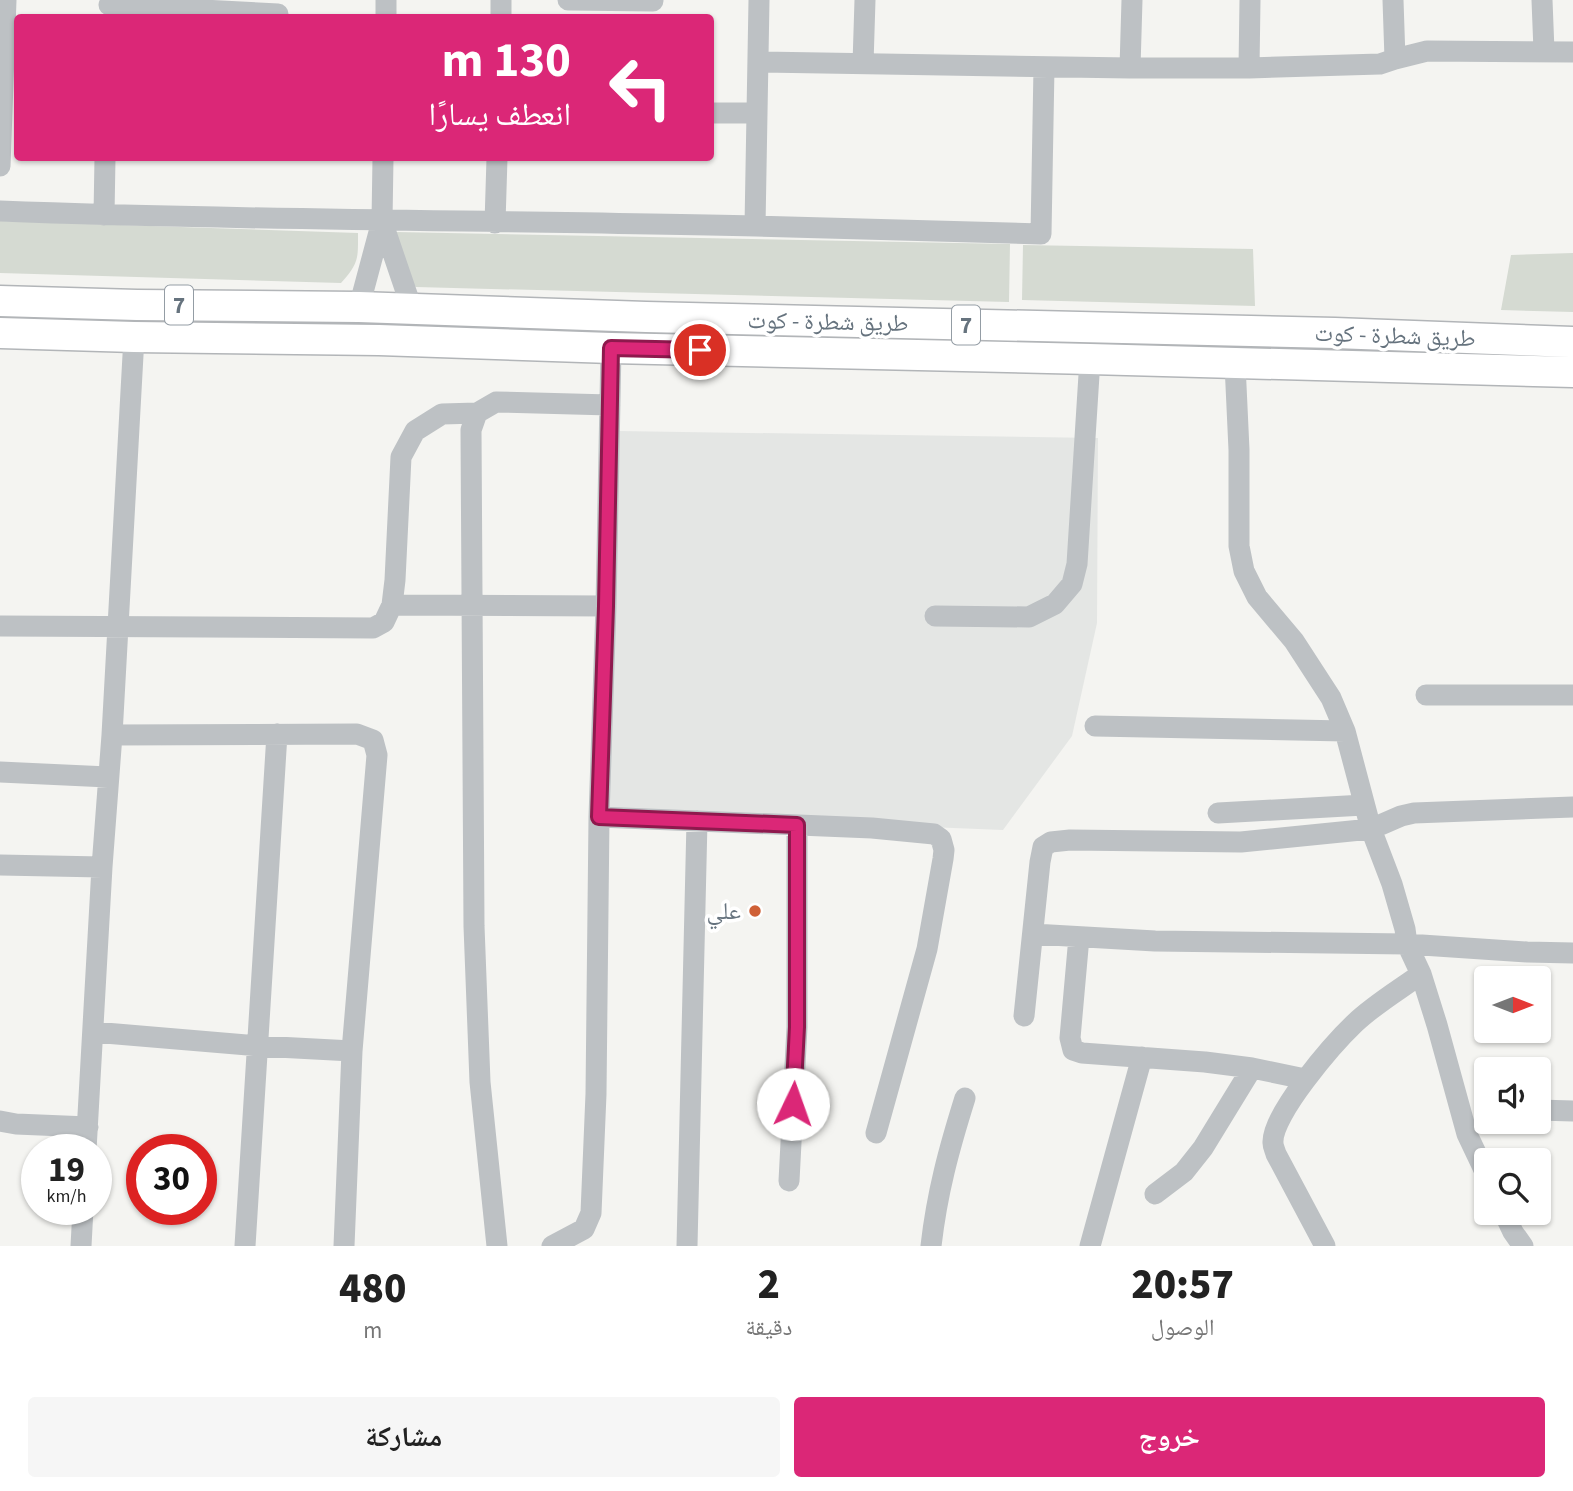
<!DOCTYPE html>
<html lang="ar">
<head>
<meta charset="utf-8">
<style>
	:root { --surface:#fff; --page:#f6f6f6; --text:#222; --muted:#767676; --accent:#db2777 }
	body { margin:0; font-family:"Source Sans 3","Noto Naskh Arabic",sans-serif; background:var(--page); color:var(--text); direction:rtl; height:100vh; display:flex; flex-direction:column; font-size:26px; white-space:nowrap }
	* { box-sizing:border-box; margin:0 }
	p { font-size:23px; color:var(--muted) }
	.icon { flex:none; width:38px; height:38px; fill:none; stroke:currentColor; stroke-width:2; stroke-linecap:round; stroke-linejoin:round }
	.map { position:relative; height:1246px; overflow:hidden; direction:ltr }
	.panel { display:flex; flex-direction:column; background:var(--surface); flex:1 }
	.panel>* { flex:none }
	.banner { position:absolute; left:14px; top:14px; width:700px; height:147px; border-radius:7px; box-shadow:0 2px 5px #0004; direction:rtl; background:#db2777; color:#fff; overflow:hidden }
	.needle { width:46px; rotate:90deg }
	.controls { position:absolute; left:1474px; top:966px; display:grid; gap:14px }
	.controls a { display:grid; place-items:center; width:77px; height:77px; border-radius:7px; background:var(--surface); box-shadow:0 2px 5px #0004; font-size:35px }
	.speed { position:absolute; left:21px; top:1134px; display:flex; gap:14px; font-size:35px; font-weight:700; text-align:center }
	.speed>* { display:grid; place-content:center; width:91px; height:91px; border-radius:50%; background:var(--surface); box-shadow:0 2px 5px #0004; line-height:1 }
	.speed small { font-size:18px; font-weight:400 }
	.speed .limit { border:10px solid #d22; background:#fff; color:#111 }
	.pin { position:absolute; display:grid; place-items:center; width:60px; height:60px; color:#fff; margin:-30px; border:4px solid #fff; border-radius:50%; box-shadow:0 2px 7px #0007 }
	.me { position:absolute; width:77px; margin:-38px; rotate:3deg; stroke-linejoin:round; filter:drop-shadow(0 0 5px #0008) }
	.turn { display:flex; align-items:center; gap:24px; height:147px; padding:0 28px; font-size:32px }
	.turn .icon { width:91px; height:91px; stroke-width:2.5 }
	.turn b { display:block; font-size:49px; line-height:60px }
	.eta { display:flex; justify-content:space-evenly; align-items:center; height:119px; text-align:center }
	.eta b { font-size:42px; font-weight:800; line-height:49px }
	.button { display:flex; gap:14px; margin-top:auto; padding:14px 28px }
	.button a { flex:1; height:80px; border-radius:7px; background:var(--accent); color:#fff; font-size:28px; font-weight:800; line-height:80px; text-align:center }
	.button a+a { background:var(--page); color:var(--text) }
	.map>svg:first-child { display:block }
	.built { fill:#e4e6e4 }
	.green { fill:#d5dad2 }
	.lines { fill:none; stroke-linecap:round; stroke-linejoin:round }
	.highway-casing { stroke:#b2b5b8; stroke-width:33 }
	.minor { stroke:#bdc1c4; stroke-width:21 }
	.highway { stroke:#fff; stroke-width:30 }
	.route-casing { stroke:#8e194d; stroke-width:18 }
	.route { stroke:#db2777; stroke-width:12 }
	.poi-dot { fill:#cf6036; stroke:#fff; stroke-width:2.5 }
	.labels { text-anchor:middle; dominant-baseline:central; stroke-width:7; stroke-linejoin:round; paint-order:stroke }
	.shield { fill:#fff; stroke:#949da5; stroke-width:2 }
	.shield-label { font-size:23px; font-weight:bold; fill:#66737e }
	.street-label { font-size:24px; fill:#66737e; stroke:#fff }
	.poi-label { font-size:24px; fill:#66737e; stroke:#fff; text-anchor:end }
</style>
</head>
<body>
<div class="map">
<svg width="1573" height="1246" viewBox="0 0 1573 1246">
	<rect width="100%" height="100%" fill="#f4f4f1"/>
	<path class="built" d="M618,431L1098,438L1097,623L1072,736L1003,830L606,814Z"/>
	<path class="green" d="M0,221L358,233C358,259 359,263 341,283L0,273Z
		M396,232L1010,244L1009,302L416,287L406,281Z
		M1023,245L1253,249L1255,306L1022,300Z
		M1573,253V312L1501,310L1511,255Z"/>
	<g class="lines">
		<g class="highway-casing">
			<path id="highway" d="M0,301L137,305L359,307L646,317L1335,333L1573,342
				M0,333L134,337L379,340L611,348L1090,359L1573,372"/>
		</g>
		<path class="minor" d="M568,0L653,1
			M1393,0L1395,59
			M1542,0L1544,51
			M109,5L278,14
			M386,18V0
			M501,18V0
			M758,62L1130,68H1249L1380,64L1395,59L1427,51L1573,52
			M863,64L865,0
			M1130,68L1132,0
			M1249,68L1250,0
			M710,113H757
			M0,166L6,0
			M0,211C252,221 504,220 756,226C851,228 946,231 1041,234L1044,67
			M104,215L105,158
			M382,221L412,309
			M495,223L497,158
			M755,226L759,0
			M359,307L382,221L383,158
			M392,605L606,606
			M935,616L1029,617L1055,604L1072,584L1077,564L1090,359
			M0,626L373,628L384,622L392,605L395,580L401,457L415,431L442,414L477,413
			M1426,695H1573
			M1095,726L1345,731
			M112,735L357,734L373,740L377,755L352,1051L344,1246
			M0,772L108,777
			M1218,813L1364,805
			M599,817L872,828L934,834L941,839L944,850L943,859L927,949L876,1133
			M0,865L102,867
			M1033,934L1155,941L1407,944L1405,929L1392,884L1371,829L1345,731L1331,698L1294,641L1257,597L1244,571L1239,546V450L1235,364
			M1079,937L1070,1038L1073,1050L1082,1053L1205,1062L1252,1068L1305,1079
			M1024,1016L1040,862L1043,847L1051,842L1070,840L1241,842L1371,829L1401,816L1414,813L1573,807
			M93,1032L258,1046L352,1051
			M1538,1110L1573,1111
			M0,1121L16,1124L88,1127
			M86,1150L102,867L112,735L134,337
			M1486,1174L1467,1134L1437,1025L1421,974L1407,944L1527,952L1573,953
			M789,1181L797,1027V825
			M1155,1194L1184,1172L1203,1148L1252,1068
			M1504,1213L1513,1232L1523,1246
			M81,1246L83,1209
			M245,1246L277,734
			M497,1246L480,1082L474,926L471,430L477,413L496,402L610,405
			M552,1246L584,1229L591,1213L596,1094L599,817L606,606L611,348
			M687,1246L697,821
			M931,1246C937,1193 949,1149 965,1098
			M1090,1246L1142,1057
			M1325,1246L1276,1154C1275,1150 1273,1147 1273,1143C1271,1115 1334,1043 1355,1023C1375,1004 1399,990 1421,974"/>
		<use href="#highway" class="highway"/>
	</g>
	<g class="lines">
		<g class="route-casing">
			<path id="route" d="M700,350L611,348L606,606L599,817L797,825V1027L793,1104"/>
		</g>
		<use href="#route" class="route"/>
	</g>
	<circle class="poi-dot" cx="755" cy="911" r="7"/>
	<g class="labels">
		<g class="shield">
			<rect x="165" y="285.5" width="28" height="39" rx="5"/>
			<rect x="952" y="305.5" width="28" height="39" rx="5"/>
		</g>
		<g class="shield-label">
			<text x="179" y="305">7</text>
			<text x="966" y="325">7</text>
		</g>
		<g class="street-label">
			<text transform="translate(828 322) rotate(1)">طريق شطرة - كوت</text>
			<text transform="translate(1395 336) rotate(2)">طريق شطرة - كوت</text>
		</g>
		<g class="poi-label">
			<text x="741" y="911">علي</text>
		</g>
	</g>
</svg>
<div class="controls">
<a><svg class="needle" viewBox="-14 -14 28 28"><path d="M0-13l5 13h-10z" fill="#e53935"/><path d="M0 13l5-13h-10z" fill="#767676"/></svg></a>
<a><svg class="icon" aria-label="sound" viewBox="0 0 24 24"><path d="M4 9h4l5-4v14l-5-4H4zM17 9q2 3 0 6"/></svg></a>
<a><svg class="icon" aria-label="search" viewBox="0 0 24 24"><circle cx="10" cy="10" r="6"/><path d="M15 15l6 6"/></svg></a>
</div>
<div class="speed"><div>19<small>km/h</small></div><div class="limit">30</div></div>
<div class="pin" style="left:700px;top:350px;background:#d93025"><svg class="icon" aria-label="arrive" viewBox="0 0 24 24"><path d="M6 21V4h12l-3 4 3 4H6"/></svg></div>
<svg class="me" style="left:793px;top:1104px" viewBox="-20 -20 40 40"><circle r="19" fill="#fff"/><path d="M0-13L10 11 0 6-10 11z" fill="#db2777"/></svg>
<div class="banner">
<div class="turn"><svg class="icon" aria-label="left" viewBox="0 0 24 24"><path d="M17 20v-9H6M10 6l-5 5 5 5"/></svg><div><b>130 m</b>انعطف يسارًا</div></div>
</div>
</div>
<section class="panel">
<div class="eta">
<div><b>20:57</b><p>الوصول</p></div>
<div><b>2</b><p>دقيقة</p></div>
<div><b>480</b><p>m</p></div>
</div>
<div class="button"><a>خروج</a><a>مشاركة</a></div>
</section>
</body>
</html>
